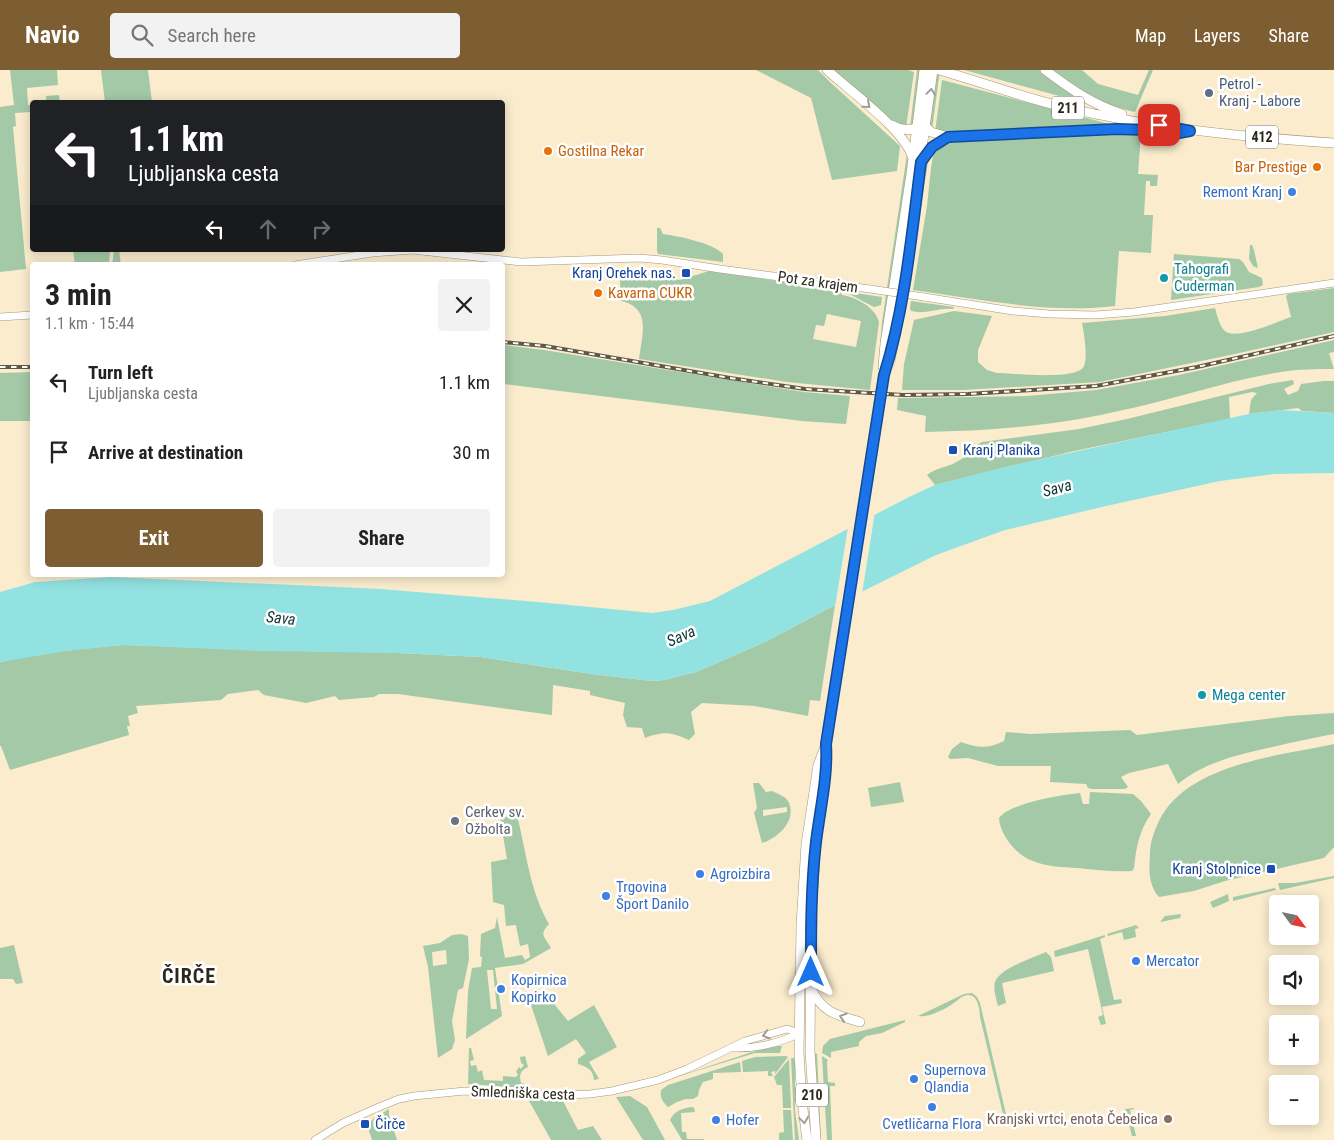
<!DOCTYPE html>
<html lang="en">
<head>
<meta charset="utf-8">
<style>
	:root { --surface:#fff; --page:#f2f2f2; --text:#222; --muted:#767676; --accent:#7d5e33 }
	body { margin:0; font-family:"Roboto Condensed",sans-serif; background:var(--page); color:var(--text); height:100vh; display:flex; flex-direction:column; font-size:19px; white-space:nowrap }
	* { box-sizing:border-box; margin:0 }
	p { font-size:16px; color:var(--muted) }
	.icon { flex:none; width:28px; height:28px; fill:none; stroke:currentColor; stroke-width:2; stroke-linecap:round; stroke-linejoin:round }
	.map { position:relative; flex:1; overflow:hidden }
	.drawer { position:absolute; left:30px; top:192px; width:475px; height:315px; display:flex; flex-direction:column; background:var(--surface); border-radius:5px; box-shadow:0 2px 12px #0003 }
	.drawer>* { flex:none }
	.guide { position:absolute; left:30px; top:30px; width:475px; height:152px; border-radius:5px; box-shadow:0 2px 12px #0003; background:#202124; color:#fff; overflow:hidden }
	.needle { width:32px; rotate:123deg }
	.tools { position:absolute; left:1269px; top:825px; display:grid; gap:10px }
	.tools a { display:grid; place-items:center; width:50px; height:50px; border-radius:5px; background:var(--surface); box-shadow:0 2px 12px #0003; font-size:25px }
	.pin { position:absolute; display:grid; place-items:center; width:42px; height:42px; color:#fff; margin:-21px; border-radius:10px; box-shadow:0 2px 8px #0006 }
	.me { position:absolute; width:55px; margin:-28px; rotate:0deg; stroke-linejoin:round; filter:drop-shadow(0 0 4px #0008) }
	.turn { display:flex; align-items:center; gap:18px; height:105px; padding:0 15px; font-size:22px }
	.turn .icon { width:65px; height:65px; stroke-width:2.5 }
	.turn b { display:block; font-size:35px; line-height:42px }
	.lanes { display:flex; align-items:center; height:48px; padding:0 15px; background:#0003; justify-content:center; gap:25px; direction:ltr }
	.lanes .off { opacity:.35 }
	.round { display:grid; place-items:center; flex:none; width:52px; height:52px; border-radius:5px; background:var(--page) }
	.head { display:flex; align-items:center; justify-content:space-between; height:85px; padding:0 15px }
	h1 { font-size:30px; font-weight:700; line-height:38px }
	.primary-button { display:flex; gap:10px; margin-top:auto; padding:10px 15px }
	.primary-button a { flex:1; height:58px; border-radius:5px; background:var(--accent); color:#fff; font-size:20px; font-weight:700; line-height:58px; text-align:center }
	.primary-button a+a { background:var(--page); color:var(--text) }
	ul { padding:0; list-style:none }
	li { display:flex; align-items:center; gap:15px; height:70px; padding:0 15px }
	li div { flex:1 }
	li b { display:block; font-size:19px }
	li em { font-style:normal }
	header { display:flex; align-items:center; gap:30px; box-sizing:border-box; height:70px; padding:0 25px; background:var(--accent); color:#fff }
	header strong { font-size:24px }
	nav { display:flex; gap:28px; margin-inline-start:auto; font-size:18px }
	.search { width:350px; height:45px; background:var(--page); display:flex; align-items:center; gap:12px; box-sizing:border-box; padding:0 18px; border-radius:5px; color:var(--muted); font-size:19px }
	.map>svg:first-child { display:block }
	.green { fill:#a4c9a7; fill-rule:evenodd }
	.water { fill:#92e2e1 }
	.pier { fill:#faeccd }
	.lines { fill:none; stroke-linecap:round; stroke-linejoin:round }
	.minor-casing { stroke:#a5987b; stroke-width:8 }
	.major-casing { stroke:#a5987b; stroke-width:10 }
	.minor { stroke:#fff; stroke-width:7 }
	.major { stroke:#fff; stroke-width:9 }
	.rail-casing { stroke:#5f5847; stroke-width:4 }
	.rail { stroke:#fff; stroke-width:2; stroke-dasharray:5.5; stroke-linecap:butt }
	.minor-bridge-casing { stroke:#a5987b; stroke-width:8; stroke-linecap:butt }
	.major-bridge-casing { stroke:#a5987b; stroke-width:10; stroke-linecap:butt }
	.minor-bridge { stroke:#fff; stroke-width:7 }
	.major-bridge { stroke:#fff; stroke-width:9 }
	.oneway { stroke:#a09e99 }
	.route-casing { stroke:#114b97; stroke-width:12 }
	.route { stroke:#1a73e8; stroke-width:9 }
	.service-dot { fill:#5c6f8a; stroke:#fff; stroke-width:2 }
	.food-dot { fill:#e8710a; stroke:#fff; stroke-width:2 }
	.shop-dot { fill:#3f7fe0; stroke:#fff; stroke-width:2 }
	.transit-dot { fill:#1a4fb4; stroke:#fff; stroke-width:2 }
	.culture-dot { fill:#0f9aa8; stroke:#fff; stroke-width:2 }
	.worship-dot { fill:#6b7280; stroke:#fff; stroke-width:2 }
	.education-dot { fill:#8d6e63; stroke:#fff; stroke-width:2 }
	.labels { text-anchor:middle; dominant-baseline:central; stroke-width:5; stroke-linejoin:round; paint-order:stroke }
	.shield { fill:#fff; stroke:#6c6860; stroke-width:1 }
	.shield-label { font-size:14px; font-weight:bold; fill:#2d281c }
	.service-label { font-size:15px; fill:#4e5e75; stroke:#fff; text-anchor:start }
	.food-label { font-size:15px; fill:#c56008; stroke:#fff; text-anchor:start }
	.shop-label { font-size:15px; fill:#366cbe; stroke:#fff; text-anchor:start }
	.culture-label { font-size:15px; fill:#0d838f; stroke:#fff; text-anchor:start }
	.transit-label { font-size:15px; fill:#164399; stroke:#fff; text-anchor:end }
	.street-label { font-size:15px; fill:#2d281c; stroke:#fff }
	.worship-label { font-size:15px; fill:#5b616d; stroke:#fff; text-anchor:start }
	.education-label { font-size:15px; fill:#785e54; stroke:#fff; text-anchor:end }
	.water-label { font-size:16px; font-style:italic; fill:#0e3535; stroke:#fff }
	.district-label { font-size:20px; font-weight:bold; letter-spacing:1px; fill:#2d281c; stroke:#fff }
</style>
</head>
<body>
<header>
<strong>Navio</strong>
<div class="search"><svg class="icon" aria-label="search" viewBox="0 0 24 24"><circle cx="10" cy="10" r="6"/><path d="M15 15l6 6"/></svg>Search here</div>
<nav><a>Map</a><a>Layers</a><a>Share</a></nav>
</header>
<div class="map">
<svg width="1334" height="1070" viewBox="0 0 1334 1070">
	<rect width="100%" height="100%" fill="#faeccd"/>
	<path class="green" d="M10,0H57L58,15L27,18L28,35H32V55L31,42L15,43L16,56L13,57L26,199L0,202V37L14,35Z
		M101,0H148L152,32H105Z
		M756,0H818L831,13L900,76L897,101L832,110L811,28Z
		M829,0H908L914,2L906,58L890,51Z
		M917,0H920L913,57H910Z
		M937,0H940L932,60L929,58Z
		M964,0H1039L1089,34Z
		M1053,0H1082L1098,14L1138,25L1149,0H1153L1135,42C1098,34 1083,21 1053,0Z
		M942,10L1117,56L942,63L935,62Z
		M59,25L60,32H46V26Z
		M1101,64H1141L1138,104L1158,105L1157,116H1150V111H1146L1144,145H1153L1151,183L1119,181L1115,236C1048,244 979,229 913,220L927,136L931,98L934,80L941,75L951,72Z
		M907,84L908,93L878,299L882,252Z
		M929,85L905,243L893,302L925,94Z
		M657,158H660L663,164C678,166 713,173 723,184V192L658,184L657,181Z
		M1250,175H1252L1254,180L1258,198L1253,196L1249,189Z
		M73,180H110L109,195H75Z
		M114,180H119L121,195H112Z
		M1174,184L1239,189L1243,192L1249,202L1262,208L1263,215L1259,217L1171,230Z
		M709,201L839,220L842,225C856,227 876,238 879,252L870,320L787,312L639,289C642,265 652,238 621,231L620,210L622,206L630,204L680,210ZM827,244L861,251L856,277L813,269L816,255L824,256Z
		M1334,218V262L1235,284L1100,312L963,320H902L904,294L914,250L954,241L992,246L978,280V292L987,300L997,303C1012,303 1078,311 1084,296C1088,286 1084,264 1082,253L1165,246L1215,238C1217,245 1219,255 1224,260C1233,272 1279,251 1291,247L1286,226L1288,224Z
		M842,221L882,227L881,235L874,237L851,225Z
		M911,231L954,237L953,239C939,237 925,245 911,241L910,238Z
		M1334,270V282L1329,283L1334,299C1316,299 1298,299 1281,302C1224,311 1170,331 1114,342C1053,356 988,361 925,362L926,346L897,340L898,328L1027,326L1096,320L1179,305Z
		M503,275L544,280L804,322L850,326L846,354L802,351L503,314Z
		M32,302V351H0V303Z
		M1293,310L1294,314L1284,319L1288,325L1298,321L1301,314L1324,311H1334V343L1302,341L1298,338L1249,344L1251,330L1257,323L1252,322L1229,327L1230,349L1074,381L935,415L927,405C937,397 950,397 960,390C968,385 973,376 982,372L1079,359L1127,349L1269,314Z
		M835,535L820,631L810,630L808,646L755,636L702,633L691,642L695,664L689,670C671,662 664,661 645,668L642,658L627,657L623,645L625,633L590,625V621L553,615L552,645L398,624H379L374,627L339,630L335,626L306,633L264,625L258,620L228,624L221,630L136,636L138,643L128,646L130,656H127L129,665L10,700L1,676H0V592C41,583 82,578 123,575L397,583L481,587L592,604L652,611L664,610L696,602L765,572Z
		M1334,643V664C1316,667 1299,671 1281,675C1246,683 1207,690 1178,714L1168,694L1129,703L1121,707L1128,717L1125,719H1092L1088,718L1086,714L1050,712L1051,696H998L968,688L950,689L948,687L952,679L961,672C977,678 988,679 1004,671L1006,662L1030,664L1130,660L1137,665L1289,646Z
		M1334,674V777L1324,788L1225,811L1194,821L1159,827C1148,814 1149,800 1150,784C1150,772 1154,762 1159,751C1187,694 1278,686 1334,674Z
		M900,712L904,732L871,737L868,718Z
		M753,713H759L766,722L772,721C776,723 785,726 788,731C798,750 778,768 762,773L754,743L757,738ZM787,737V742L763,746V740Z
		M1090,722L1133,724L1141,731L1151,744C1139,761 1136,778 1134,798L1132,801C1114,802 1096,800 1078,798C1063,797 1047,797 1033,791C1016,785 1000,765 999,748C1011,733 1060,725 1080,723L1083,734H1089Z
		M517,745C526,781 530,822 549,854C539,865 544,866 551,878L523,894L495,898L502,946L466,969L468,921L472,898L481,897L482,887L480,886L481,864L495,858L497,847L505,888L522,885L525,890L530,887L528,874L520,876L516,855L506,856L504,835L493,832L491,792L507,789L500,748ZM487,900H493L497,939H491Z
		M1334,806V808L1280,820L1278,813H1295Z
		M1275,818L1276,820L1233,831V827Z
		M1228,824L1229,831L1213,838L1210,832Z
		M1181,844L1180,848L1160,852L1165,846Z
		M1136,855L1139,858L1135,859L1136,867L1124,870L1122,862L1108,866L1107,864Z
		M461,864L468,866L469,889L463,918L458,920L452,951L455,970L452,979L438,988L428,897L423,876L440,873L452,865ZM446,880L447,894L433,896L432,882Z
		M1105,865V867L1100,869L1114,930L1121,929L1122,933L1102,937L1106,954L1101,955L1098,947L1103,945L1088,879L1055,887L1054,881Z
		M14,875L23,913L16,914L13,909H0V878Z
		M1046,882L1051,887L1054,901L1002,913L1006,933L998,936C996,928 993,919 995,912C1000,898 1033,888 1046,882Z
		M972,923L977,927L980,933L1006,1044L1004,1048L980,947C980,938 977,921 964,926C959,928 956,932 951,935C943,940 927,948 918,946L964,924Z
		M546,924L568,951L594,935L617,977L589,992L599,1009L594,1010C593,999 587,997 578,994V989L586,983L576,969L548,986L531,935Z
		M905,950V952L882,963L866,966L859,972V976L831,982V988L822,983L823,976L830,969Z
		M777,976H782L780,983H755L670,1009L755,981Z
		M469,978H471L474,990L470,991L471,996L476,995L478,1002L482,1000L484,1010L503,1011V1006L516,1007L518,1004L516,1002L519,997L521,999L524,995L521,993L520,987L525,986L528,997C520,1001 519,1005 521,1013L525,1014L524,1018L468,1014Z
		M815,983L817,984L821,1070H819Z
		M786,986L788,987L775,1004V1001L771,1002L773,1006H768V1001L743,1002L742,991L755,987Z
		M822,986L828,990L827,992L828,1012L835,1013V1016H830L832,1070H827Z
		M791,988H794L795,992V1041L799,1070H795Z
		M789,989L791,1038H783L782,1015H777L774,1007Z
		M740,992L741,1002L713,1003V1009L703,1012L699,1020L698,1026L693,1029H686L677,1032L668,1037C662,1031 660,1028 661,1020L668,1015Z
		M630,1026L647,1037L665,1070H643L616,1027Z
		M528,1029L563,1031L578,1060L593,1056L602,1070H551Z
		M692,1037L694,1038L695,1042L681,1043L682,1062H686L687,1069H704V1070H682L670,1050C674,1041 683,1038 692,1037Z
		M1134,1038V1039L1130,1040L1136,1066H1132L1125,1039Z
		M389,1039V1045L397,1070H372L367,1055L374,1048Z
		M783,1040H791L793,1070H779V1063L784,1062Z"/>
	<path class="water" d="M1280,340L1334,343V403L1274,404L1220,411L1106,436L1005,460L936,485L835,535L765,572L696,602L664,610L652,611L592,604L481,587L397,583L262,581L123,575L66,581L0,592V522L35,512L111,507L381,519L538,532L652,543L673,540L710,531L907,428L935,415L1004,397L1249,344Z"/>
	<path class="pier" d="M875,442L862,524L835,537L848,457Z"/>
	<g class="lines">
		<g class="minor-casing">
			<path id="minor" d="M295,195L372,183L412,180L521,192L639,188L662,190L720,199L870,219
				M924,227L1013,241L1049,244L1096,245L1134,242L1334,213
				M0,247L32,245
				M733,978C755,979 780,973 800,963
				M315,1070L343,1053L379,1037L399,1029L414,1026L465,1021L567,1025L590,1024L612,1021L658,1010L687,999L745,971L787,959L800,963"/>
		</g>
		<g class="major-casing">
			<path id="major" d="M827,0C849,20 904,60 912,86
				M939,0C981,12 1022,27 1063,37C1152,58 1243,67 1334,73
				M1045,0C1069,18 1093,35 1122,44
				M923,54L931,62L948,67L1117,59L1147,60L1173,64L1185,62
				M892,55C902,60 911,62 920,55
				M923,89L932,77L948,67
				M883,297L885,274L911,104L924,0
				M884,305L893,276L900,234L933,0
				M812,920C823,943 837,945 860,952
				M807,1070L802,1031L799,983L801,855L806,774L812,735L818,695L826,674
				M816,1070L810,981L811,854L816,773L825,707L826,679"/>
		</g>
		<use href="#minor" class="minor"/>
		<use href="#major" class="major"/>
		<g class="rail-casing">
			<path id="rail" d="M502,272L545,276L730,308L805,319L903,325L968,324L1096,316L1197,297L1334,266
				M0,297H32"/>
		</g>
		<use href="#rail" class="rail"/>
		<g class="minor-bridge-casing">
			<path id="minor-bridge" d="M870,219L924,227"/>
		</g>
		<g class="major-bridge-casing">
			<path id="major-bridge" d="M826,674L884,305"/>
		</g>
		<use href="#minor-bridge" class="minor-bridge"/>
		<use href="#major-bridge" class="major-bridge"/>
	</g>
	<defs><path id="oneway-chevron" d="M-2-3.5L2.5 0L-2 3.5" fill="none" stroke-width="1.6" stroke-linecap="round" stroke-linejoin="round" transform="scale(1.25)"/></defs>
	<g class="oneway">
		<use href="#oneway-chevron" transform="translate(931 22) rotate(-82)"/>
		<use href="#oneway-chevron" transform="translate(867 35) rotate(41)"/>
		<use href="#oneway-chevron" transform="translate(843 947) rotate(-162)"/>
		<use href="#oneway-chevron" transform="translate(766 965) rotate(164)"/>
		<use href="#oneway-chevron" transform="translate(804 1050) rotate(82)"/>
	</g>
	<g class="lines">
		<g class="route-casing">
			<path id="route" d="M811,902C811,859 811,815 816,772C820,739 828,707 826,674L884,305C905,239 912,161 921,92L932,77L948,67L1117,59L1147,60L1173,64L1190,61L1159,55"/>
		</g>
		<use href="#route" class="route"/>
	</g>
	<circle class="service-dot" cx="1209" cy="23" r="5"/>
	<g class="food-dot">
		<circle cx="548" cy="81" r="5"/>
		<circle cx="1317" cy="97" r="5"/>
		<circle cx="598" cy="223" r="5"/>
	</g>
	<g class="shop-dot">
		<circle cx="1292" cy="122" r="5"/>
		<circle cx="700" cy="804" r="5"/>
		<circle cx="606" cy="826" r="5"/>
		<circle cx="1136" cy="891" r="5"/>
		<circle cx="501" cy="919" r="5"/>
		<circle cx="914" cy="1009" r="5"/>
		<circle cx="932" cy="1037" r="5"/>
		<circle cx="716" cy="1050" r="5"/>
	</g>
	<g class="transit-dot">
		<rect x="681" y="198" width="10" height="10" rx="2.5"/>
		<rect x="948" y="375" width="10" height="10" rx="2.5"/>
		<rect x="1266" y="794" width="10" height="10" rx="2.5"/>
		<rect x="360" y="1049" width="10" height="10" rx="2.5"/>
	</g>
	<g class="culture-dot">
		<circle cx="1164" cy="208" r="5"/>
		<circle cx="1202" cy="625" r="5"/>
	</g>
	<circle class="worship-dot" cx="455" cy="751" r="5"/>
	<circle class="education-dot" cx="1168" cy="1049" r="5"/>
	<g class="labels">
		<g class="shield">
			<rect x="1052" y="26.5" width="32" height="23" rx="4"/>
			<rect x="1246" y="55.5" width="32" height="23" rx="4"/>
			<rect x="796" y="1013.5" width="32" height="23" rx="4"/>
		</g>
		<g class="shield-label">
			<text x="1068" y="38">211</text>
			<text x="1262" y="67">412</text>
			<text x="812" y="1025">210</text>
		</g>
		<g class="service-label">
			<text x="1219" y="14">Petrol -<tspan x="1219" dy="17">Kranj - Labore</tspan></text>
		</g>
		<g class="food-label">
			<text x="558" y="81">Gostilna Rekar</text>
			<text x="1307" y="97" text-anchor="end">Bar Prestige</text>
			<text x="608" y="223">Kavarna CUKR</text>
		</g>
		<g class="shop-label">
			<text x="1282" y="122" text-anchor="end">Remont Kranj</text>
			<text x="710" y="804">Agroizbira</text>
			<text x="616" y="817">Trgovina<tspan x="616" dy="17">Šport Danilo</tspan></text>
			<text x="1146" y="891">Mercator</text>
			<text x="511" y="910">Kopirnica<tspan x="511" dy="17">Kopirko</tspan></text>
			<text x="924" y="1000">Supernova<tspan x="924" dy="17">Qlandia</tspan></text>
			<text x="726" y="1050">Hofer</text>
			<text x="932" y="1054" text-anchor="middle">Cvetličarna Flora</text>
		</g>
		<g class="culture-label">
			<text x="1174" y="199">Tahografi<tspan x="1174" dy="17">Cuderman</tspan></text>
			<text x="1212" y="625">Mega center</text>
		</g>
		<g class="transit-label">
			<text x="676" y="203">Kranj Orehek nas.</text>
			<text x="963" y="380" text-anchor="start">Kranj Planika</text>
			<text x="1261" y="799">Kranj Stolpnice</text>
			<text x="375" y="1054" text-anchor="start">Čirče</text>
		</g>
		<g class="street-label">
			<text transform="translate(818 212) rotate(8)">Pot za krajem</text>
			<text transform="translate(523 1023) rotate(2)">Smledniška cesta</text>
		</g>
		<g class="worship-label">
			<text x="465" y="742">Cerkev sv.<tspan x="465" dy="17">Ožbolta</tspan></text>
		</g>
		<g class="education-label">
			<text x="1158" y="1049">Kranjski vrtci, enota Čebelica</text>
		</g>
		<g class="water-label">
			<text transform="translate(1057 418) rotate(-15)">Sava</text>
			<text transform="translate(281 548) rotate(6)">Sava</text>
			<text transform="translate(681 566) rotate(-24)">Sava</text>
		</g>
		<g class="district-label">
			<text x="189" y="906">ČIRČE</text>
		</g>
	</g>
</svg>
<div class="tools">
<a><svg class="needle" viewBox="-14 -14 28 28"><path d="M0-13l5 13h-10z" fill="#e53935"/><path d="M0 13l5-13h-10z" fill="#767676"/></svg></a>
<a><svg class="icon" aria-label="sound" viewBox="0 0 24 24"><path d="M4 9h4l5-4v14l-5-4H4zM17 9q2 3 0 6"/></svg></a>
<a>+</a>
<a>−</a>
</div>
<div class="pin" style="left:1159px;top:55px;background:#d93025"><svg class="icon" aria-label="arrive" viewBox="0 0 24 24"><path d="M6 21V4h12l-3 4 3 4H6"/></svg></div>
<svg class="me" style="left:811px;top:902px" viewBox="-20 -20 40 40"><path d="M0-17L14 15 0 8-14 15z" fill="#1a73e8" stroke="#fff" stroke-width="4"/></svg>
<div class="guide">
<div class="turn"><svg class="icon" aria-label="left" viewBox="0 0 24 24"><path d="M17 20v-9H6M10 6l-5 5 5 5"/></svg><div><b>1.1 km</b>Ljubljanska cesta</div></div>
<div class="lanes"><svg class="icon" aria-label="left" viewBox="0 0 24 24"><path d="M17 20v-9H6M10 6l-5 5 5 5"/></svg><svg class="icon off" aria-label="ahead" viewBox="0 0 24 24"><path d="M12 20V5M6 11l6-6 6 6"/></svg><svg class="icon off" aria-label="right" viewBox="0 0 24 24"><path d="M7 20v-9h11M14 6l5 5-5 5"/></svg></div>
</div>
<section class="drawer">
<div class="head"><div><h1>3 min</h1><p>1.1 km · 15:44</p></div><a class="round"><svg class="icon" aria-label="close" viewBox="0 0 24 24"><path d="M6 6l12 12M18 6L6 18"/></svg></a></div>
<ul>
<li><svg class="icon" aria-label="left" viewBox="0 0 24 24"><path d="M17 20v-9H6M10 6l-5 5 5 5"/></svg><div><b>Turn left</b><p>Ljubljanska cesta</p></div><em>1.1 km</em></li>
<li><svg class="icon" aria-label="arrive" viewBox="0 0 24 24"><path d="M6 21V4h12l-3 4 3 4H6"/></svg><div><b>Arrive at destination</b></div><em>30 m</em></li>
</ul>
<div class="primary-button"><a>Exit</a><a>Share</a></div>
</section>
</div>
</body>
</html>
